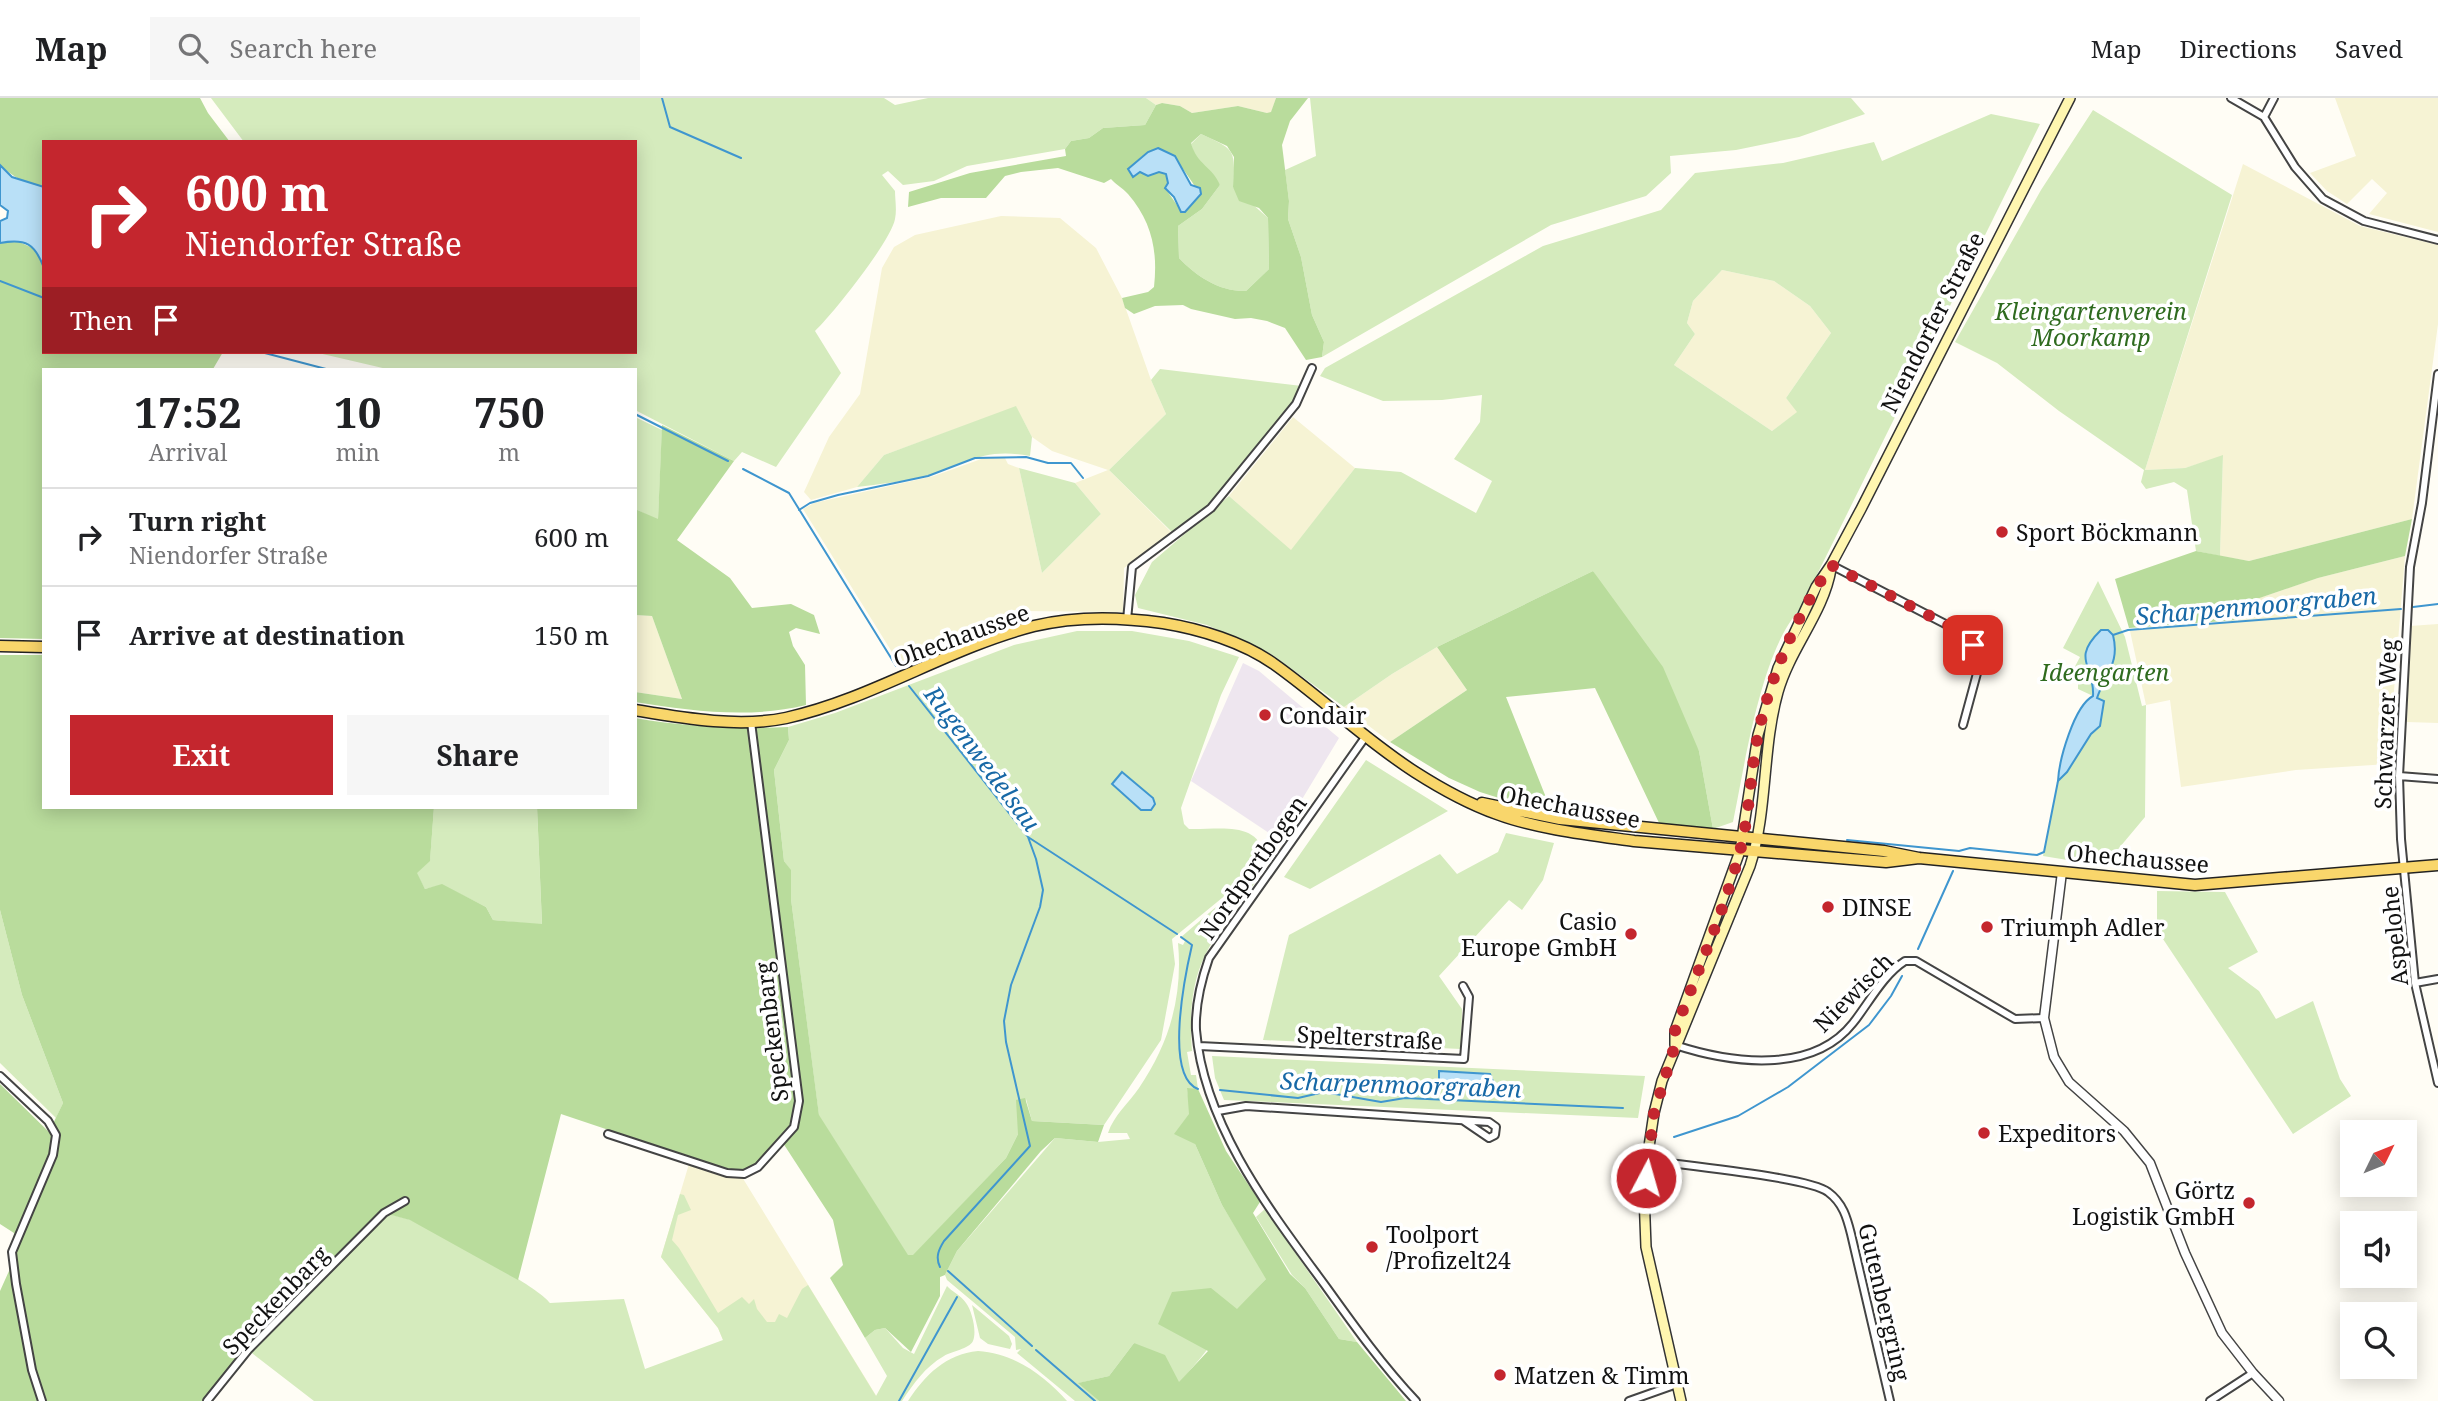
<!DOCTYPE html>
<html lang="en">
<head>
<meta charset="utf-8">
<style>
	:root { --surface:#fff; --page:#f6f6f6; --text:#202124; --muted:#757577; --line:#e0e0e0; --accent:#c4262e }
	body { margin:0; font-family:"Noto Serif",serif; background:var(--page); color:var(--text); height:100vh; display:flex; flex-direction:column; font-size:26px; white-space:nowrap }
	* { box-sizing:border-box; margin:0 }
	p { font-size:23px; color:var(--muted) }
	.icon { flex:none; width:38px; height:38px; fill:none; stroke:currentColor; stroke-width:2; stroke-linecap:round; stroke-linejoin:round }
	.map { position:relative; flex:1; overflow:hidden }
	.sheet { position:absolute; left:42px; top:270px; width:595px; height:441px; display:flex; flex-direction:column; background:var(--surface); border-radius:0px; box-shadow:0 4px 18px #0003 }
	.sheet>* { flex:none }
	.banner { position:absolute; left:42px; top:42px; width:595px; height:214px; border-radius:0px; box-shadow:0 4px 18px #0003; background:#c4262e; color:#fff; overflow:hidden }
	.needle { width:46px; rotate:47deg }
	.controls { position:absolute; left:2340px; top:1022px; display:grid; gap:14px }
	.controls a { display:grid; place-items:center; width:77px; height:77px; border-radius:0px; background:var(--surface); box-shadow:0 4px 18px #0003; font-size:35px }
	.pin { position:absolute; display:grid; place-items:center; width:60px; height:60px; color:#fff; margin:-30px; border-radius:14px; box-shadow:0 4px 10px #0006 }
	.me { position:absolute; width:77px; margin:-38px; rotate:6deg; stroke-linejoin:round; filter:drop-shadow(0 0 5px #0008) }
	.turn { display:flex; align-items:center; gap:24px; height:147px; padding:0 28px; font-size:32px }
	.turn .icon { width:91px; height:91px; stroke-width:2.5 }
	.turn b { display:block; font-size:49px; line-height:60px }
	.then { display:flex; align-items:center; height:66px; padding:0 28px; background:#0003; gap:14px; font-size:26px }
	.eta { display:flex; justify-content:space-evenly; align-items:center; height:119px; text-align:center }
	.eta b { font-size:42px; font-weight:700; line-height:49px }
	.cta { display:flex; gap:14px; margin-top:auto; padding:14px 28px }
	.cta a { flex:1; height:80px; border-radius:0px; background:var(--accent); color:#fff; font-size:28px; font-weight:700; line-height:80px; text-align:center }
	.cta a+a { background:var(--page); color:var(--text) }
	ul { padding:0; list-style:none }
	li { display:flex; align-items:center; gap:21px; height:98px; padding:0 28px; border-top:2px solid var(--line) }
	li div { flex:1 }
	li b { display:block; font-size:26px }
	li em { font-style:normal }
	header { display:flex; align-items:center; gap:42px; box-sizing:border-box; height:98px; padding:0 35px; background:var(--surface); border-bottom:2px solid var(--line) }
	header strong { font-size:33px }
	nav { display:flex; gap:38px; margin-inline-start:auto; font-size:24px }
	.search { width:490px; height:63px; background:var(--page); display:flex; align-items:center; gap:18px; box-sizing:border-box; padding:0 24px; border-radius:0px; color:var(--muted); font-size:26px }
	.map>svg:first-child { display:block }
	.industrial { fill:#eee6ef }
	.farmland { fill:#f6f3d4 }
	.green { fill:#d5ebbd; fill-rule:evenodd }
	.forest { fill:#b9dc9c; fill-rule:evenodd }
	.water { fill:#b9e0f7; stroke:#3f96cf; stroke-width:2 }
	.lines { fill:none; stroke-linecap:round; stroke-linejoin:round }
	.stream { stroke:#3f96cf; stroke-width:2 }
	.minor-casing { stroke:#444; stroke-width:10 }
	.tertiary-casing { stroke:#444; stroke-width:11 }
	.secondary-casing { stroke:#333; stroke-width:12 }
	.primary-casing { stroke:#222; stroke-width:13 }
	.minor { stroke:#fff; stroke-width:6 }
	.tertiary { stroke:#fff; stroke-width:8 }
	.secondary { stroke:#fff6b0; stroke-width:9 }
	.primary { stroke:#f9d66b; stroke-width:10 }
	.route { stroke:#c4262e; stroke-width:12; stroke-dasharray:0 21.6 }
	.poi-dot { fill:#c4262e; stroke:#fff; stroke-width:2.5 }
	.labels { text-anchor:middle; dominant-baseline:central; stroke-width:7; stroke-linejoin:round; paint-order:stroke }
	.park-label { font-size:23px; font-style:italic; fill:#2f6b1f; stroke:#fff }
	.street-label { font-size:23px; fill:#111; stroke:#fff }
	.poi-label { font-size:23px; fill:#111; stroke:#fff; text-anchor:start }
	.water-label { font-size:24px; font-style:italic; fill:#1768a6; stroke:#fff }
</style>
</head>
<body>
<header>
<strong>Map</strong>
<div class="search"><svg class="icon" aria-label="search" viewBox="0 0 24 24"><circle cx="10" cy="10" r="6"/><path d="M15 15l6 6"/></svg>Search here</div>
<nav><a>Map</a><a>Directions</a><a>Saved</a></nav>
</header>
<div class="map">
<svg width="2438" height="1303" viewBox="0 0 2438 1303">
	<rect width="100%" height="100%" fill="#fffdf5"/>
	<path class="industrial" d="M1243,565L1259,573L1339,640L1278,741L1191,683Z"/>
	<path class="farmland" d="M1146,0H1276L1271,15H1267L1238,8L1192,15L1180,8L1162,5L1156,7Z
		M2335,0H2438V134L2369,116L2387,95L2372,81L2347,106L2327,93L2310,75L2356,58Z
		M2243,66L2360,128L2438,147V226L2412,421L2249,463L2220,458L2223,358L2185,370L2145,372Z
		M1001,118L1060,120L1096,150L1122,200L1151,282L1166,316L1109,372L1173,436L1124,470L1123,514L1022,513L974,528L939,552L900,567L803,411L814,405L934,378L984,360H1005L1008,366L1019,370L1042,475L1101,416L1075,385L1108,372L1052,353L1032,339L1016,309L884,357L857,389L811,402L804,394L829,339L860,296L882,170L894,149L915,137Z
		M1722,172L1774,183L1810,208L1831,235L1786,300L1798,314L1772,333L1674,267L1695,236L1687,225L1693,203Z
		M1293,319L1355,370L1291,453L1229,398Z
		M2405,458L2388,666L2296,672L2181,689L2170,602L2146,607L2130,533L2238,523V507L2318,480Z
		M635,517L652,518L682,601L635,594Z
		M2438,526V625L2407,624L2410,528Z
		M1437,549L1467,592L1390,644L1344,609L1392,576Z
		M689,1066L725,1078L742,1079L877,1299L723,1242L718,1230L661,1159Z"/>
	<path class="green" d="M211,0H884L895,7L928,0H1146L1156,7L1145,27L1103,30L1089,40L1071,43L1065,51L967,68L934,83L903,87L888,73L882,77L895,93C895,101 897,112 895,121C891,143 833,216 815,233L841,275L776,369L742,354L734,363L635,312V271H387L314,254H635V44H244Z
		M1310,0H1851L1865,16L1799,39L1736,52L1670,58L1671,75L1646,98L1551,127L1322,259L1324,244L1312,217L1301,159L1288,121L1289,103L1285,72L1316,58Z
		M2093,12L2232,97L2145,372L2185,370L2223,357L2220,458L2196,453L2187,392L2174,384L2146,391L2141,384L2144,372L2059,313L1997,265L1955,244L2041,92Z
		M1991,16L2040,26L1800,511C1761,553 1745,666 1733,724L1713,731L1699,653L1593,473L1437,549L1392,576L1344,609L1271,556L1207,527L1138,510L1135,497L1152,464L1229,398L1291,452L1355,370L1401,374L1476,415L1492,383L1454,361L1480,324L1482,297L1442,302L1383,303L1320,278L1325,270L1543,148L1661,112L1695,75L1783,65L1874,44L1882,63ZM1722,172L1774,183L1810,208L1831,235L1786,300L1797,314L1772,333L1674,267L1695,236L1687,225L1693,203Z
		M1201,36C1236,52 1235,51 1233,89L1268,120L1269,171L1246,193C1220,194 1196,178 1179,160L1178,128L1202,111L1220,87L1195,59L1191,46Z
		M1160,271L1302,288L1294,302L1211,406L1173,435L1109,372L1166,316L1151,282Z
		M1016,308L1032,339L1030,358C981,349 966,367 923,379C902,384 879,386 857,389L884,357Z
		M635,319L662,332L658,422L635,411Z
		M1019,370L1075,385L1101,416L1042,475Z
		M2098,483L2125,539L2142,608L2146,607L2145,719L2104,768L2043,758L2058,683C2075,667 2081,643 2100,628L2104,603L2078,591V580L2071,576L2080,559L2063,550Z
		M1077,533H1132L1189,543L1239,559L1221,597L1181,710L1184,726L1189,731C1218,732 1259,722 1264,758L1233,791L1172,841L1175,866L1161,942L1104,1027L1032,1023L1026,1001L1018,1036L1006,1060L913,1158H908L819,1018L791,801V773L784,763L774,672L789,642L788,629L835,615L1014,547Z
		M1366,662L1448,713L1310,791L1284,779Z
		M434,709H537L542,827L493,822L486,809L442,787L425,791L416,775L430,762Z
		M1506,735L1554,745L1543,782L1522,812L1509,802L1439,878L1462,911L1461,951L1263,942L1289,837L1440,756L1457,776L1498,754Z
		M1253,777L1257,782C1208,847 1186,868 1192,953L1187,954L1191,977H1196L1198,991H1187L1195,1046L1222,1107L1267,1180C1235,1213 1210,1251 1179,1285L1134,1245L1109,1278L1079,1285L1099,1303H1075L1017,1255L1021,1251L1016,1252L1015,1239L947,1182L945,1177L957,1153L1055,1040L1098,1044L1130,1041L1127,1035H1108C1114,1017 1128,1006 1139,990C1169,946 1183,899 1178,845L1183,847L1185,843L1180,840Z
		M2157,793L2225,794L2258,854L2228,870L2259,893L2276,921L2313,903L2340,981L2351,998L2293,1036L2157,832Z
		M0,812L22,897L63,1005L56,1020L0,965Z
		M1212,958L1645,978L1638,1020L1224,1002L1215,980Z
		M680,1096L684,1097L691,1112L678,1117L672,1142L679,1150L718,1215L742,1199L749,1206L754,1201L757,1211L767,1224H775L779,1216L787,1220L802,1191L808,1187L876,1298L887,1278L865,1240L875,1232L885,1230L903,1250L914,1256L947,1188C951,1193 961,1197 966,1205C972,1213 977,1233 973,1243C969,1251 952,1253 944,1258C925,1269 914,1285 902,1303H314L248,1252L384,1115C393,1117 402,1119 411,1122C434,1132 538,1188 550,1205L624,1201L645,1271L723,1242L718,1230L661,1159Z
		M1265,1111L1357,1244L1339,1241L1305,1190L1292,1177L1256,1119Z
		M972,1207L1009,1238L1012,1246L1010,1251L988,1246L980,1240Z
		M978,1253C1013,1255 1044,1277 1067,1303H908C925,1277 946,1256 978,1253Z"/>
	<path class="forest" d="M0,0H200L208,15L230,44H44V89C26,86 13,79 0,67Z
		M1276,0H1308L1290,23L1282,47L1289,103L1288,121L1301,159L1312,217L1324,244L1322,259L1306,262L1285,230L1267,223L1251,220L1235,221L1191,211L1183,207L1155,208L1134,216L1125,210L1122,200L1148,194L1154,189C1158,153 1152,124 1128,96C1123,90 1116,87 1111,81L1104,85L1058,70L1021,74L1005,78L986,100H941L908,109L909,94L970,75L1066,58L1065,51L1071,43L1089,40L1103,30L1145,27L1156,7L1162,5L1180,8L1192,15L1238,8L1267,15L1271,14ZM1201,36L1227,48L1234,59L1233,89L1239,103L1259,110L1268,120L1269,171L1246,193C1220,194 1196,178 1179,160L1178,128L1202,111L1220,87C1212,68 1197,67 1191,45ZM1158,51C1162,53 1166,53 1169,55C1176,58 1193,87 1201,96L1192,104L1177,107L1165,90L1168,85L1166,76L1159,74L1148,78L1134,66L1141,59Z
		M15,142L37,152L44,170V254H223L213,271H44V541L0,540V145Z
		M662,327L734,363L677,442L730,480L752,510L791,506L814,517L820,536L796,530L789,534L793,548L805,567L806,607C749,621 692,613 635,604V594L682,601L652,518L635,517V411L658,421Z
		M2412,421L2405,458L2318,480L2239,507L2238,522L2129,530L2115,481L2196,453L2249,463Z
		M1593,473L1663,569L1699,653L1713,731L1660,727L1595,590L1506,599L1553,717L1480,694L1449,680L1390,644L1467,592L1437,549Z
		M0,557H44V709H434L430,763L417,775L425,791L442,786L486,809L493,822L542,826L537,709H635V620C686,629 737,631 788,629L789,642L774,672L784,763L791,772V801L819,1017L908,1157H913L1006,1060L1018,1036L1016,1002L1025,1000L1032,1023L1104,1027L1098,1044L1055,1040L1041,1053L957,1153L945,1177L940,1179V1198L911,1254L885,1230L875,1232L865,1240L830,1180L843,1167L833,1122L781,1042C764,1059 754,1074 728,1072L561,1016L518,1182L410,1122L384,1115L248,1252L207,1303H0V1193L9,1173L14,1135L0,1126V986L49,1034L63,1005L22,897L0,812Z
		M1187,990L1198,991L1226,1053L1260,1104L1253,1115L1290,1176L1305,1190L1339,1241L1357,1244L1406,1303H1099L1078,1285L1109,1278L1134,1245L1165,1257L1179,1284L1208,1253L1158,1226L1172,1194L1211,1190L1237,1211L1266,1181L1222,1107L1195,1046L1174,1036L1189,1016Z"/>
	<path class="water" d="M1158,50L1175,58L1191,87L1200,90L1201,96L1185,114H1181L1174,99L1165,90L1168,85L1166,76L1159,74L1148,78L1140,74L1133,79L1128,71L1148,54Z
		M0,67L12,79L44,89V170C35,146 26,140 0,145V123L7,120L8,113L0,107Z
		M2101,532H2108L2113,537C2120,565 2106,574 2097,600L2104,603L2100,628L2091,636L2067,674L2058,683C2059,662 2074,608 2093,598C2095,567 2070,562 2101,532Z
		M1122,674L1153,700L1155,706L1151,712H1141L1112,686Z
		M1439,973L1490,976L1494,986L1489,991L1439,988Z"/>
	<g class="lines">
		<path class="stream" d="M662,0L670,29L741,60
			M0,183L44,200
			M261,254L326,271
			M635,316L728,363
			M743,371L789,395L896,568
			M799,412L810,405L838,397L928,378L975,360L1026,359L1048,365H1071L1083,380
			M2413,509L2438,506
			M2113,537L2128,532L2401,511
			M909,588L1028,739L1036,761L1043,792L1040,809L1011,887L1004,923L1006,944L1030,1048L944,1143C939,1151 935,1159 940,1169
			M1028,739L1177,836
			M1847,742L1959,753L1970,750L2037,757L2044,754L2058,683
			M1181,839L1192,847C1185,877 1164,978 1198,991
			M1918,851L1953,773
			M1220,992L1298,1000L1324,994L1381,1004L1405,1000L1623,1010
			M1674,1039L1738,1018L1788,989L1869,927L1891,898L1902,878
			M948,1173L1032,1248
			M1036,1252L1095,1303
			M899,1303L957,1199"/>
		<g class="minor-casing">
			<path id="minor" d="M2231,0L2264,19L2295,69L2323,101L2364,123L2438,142
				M2264,19L2274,0
				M2438,276L2422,405L2410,469L2399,678L2401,741L2415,885L2438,985
				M1831,467L1955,531L1973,547L1979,568L1963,627
				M1127,522L1132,469L1211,410L1296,306L1312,270
				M1366,638L1209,860C1201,883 1195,907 1196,932C1204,1029 1272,1115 1327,1190C1355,1229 1383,1268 1416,1303
				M2399,678L2438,681
				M2415,885L2438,881
				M1675,947C1730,965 1812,977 1853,925C1869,905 1883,877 1905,863H1916L2015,921L2044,920
				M1199,948L1464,961L1469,899L1463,888
				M0,978L48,1023L56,1037L53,1057L12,1154L16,1186L32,1272L42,1303
				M1218,1013L1246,1008L1489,1024L1496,1029L1495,1037L1489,1040L1464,1023
				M608,1036L727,1075L744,1076L758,1069L794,1029L799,1003L751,624
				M1647,1062C1679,1067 1809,1079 1828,1094C1843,1105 1847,1120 1851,1136L1890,1303
				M207,1303L248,1252L384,1115L405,1103
				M1629,1303L1677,1286
				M2210,1303L2253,1275"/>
		</g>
		<g class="tertiary-casing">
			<path id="tertiary" d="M2062,774L2044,920L2054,959L2069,984L2124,1033L2150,1065L2185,1155L2222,1235L2253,1275L2279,1303"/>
		</g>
		<g class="secondary-casing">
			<path id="secondary" d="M1675,947V933L1740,753L1758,637L1778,570L1816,489L1831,467L1861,411L2070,0
				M1681,1303L1646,1149L1644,1096L1647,1062L1654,1015L1662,983L1750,768C1768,712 1762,651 1778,594C1790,551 1824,514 1831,471"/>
		</g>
		<g class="primary-casing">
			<path id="primary" d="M0,548L44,549
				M635,612C683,620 738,630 786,620C872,601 948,550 1034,528C1075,518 1121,519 1163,525C1200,531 1243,544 1274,566C1322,600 1365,642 1415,674C1440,690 1469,706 1497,716C1537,731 1591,737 1634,743L1886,764L1919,760
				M1482,705L1560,721L1884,753L1919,760L2195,787L2438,767"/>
		</g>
		<use href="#minor" class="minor"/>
		<use href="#tertiary" class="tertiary"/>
		<use href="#secondary" class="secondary"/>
		<use href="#primary" class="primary"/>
	</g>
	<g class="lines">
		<path class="route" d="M1646,1080L1654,1015L1675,947V933C1697,874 1724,814 1740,753C1750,715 1750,675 1758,637C1770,578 1797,517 1831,467L1955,531L1973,547"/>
	</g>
	<g class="poi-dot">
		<circle cx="2002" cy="434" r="7"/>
		<circle cx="1265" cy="617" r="7"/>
		<circle cx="1828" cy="809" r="7"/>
		<circle cx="1987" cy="829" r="7"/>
		<circle cx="1631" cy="836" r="7"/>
		<circle cx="1984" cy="1035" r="7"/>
		<circle cx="2249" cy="1105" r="7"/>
		<circle cx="1372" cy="1149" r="7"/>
		<circle cx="1500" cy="1277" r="7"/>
	</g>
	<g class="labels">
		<g class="park-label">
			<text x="2091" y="213">Kleingartenverein<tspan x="2091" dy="26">Moorkamp</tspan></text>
			<text x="2105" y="574">Ideengarten</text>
		</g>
		<g class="street-label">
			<text transform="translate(1932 224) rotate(-63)">Niendorfer Straße</text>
			<text transform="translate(961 537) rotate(-20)">Ohechaussee</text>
			<text transform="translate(2385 626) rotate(-88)">Schwarzer Weg</text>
			<text transform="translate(1570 708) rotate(11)">Ohechaussee</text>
			<text transform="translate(2138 760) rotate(5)">Ohechaussee</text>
			<text transform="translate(1252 769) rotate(-55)">Nordportbogen</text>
			<text transform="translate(2394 838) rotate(-96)">Aspelohe</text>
			<text transform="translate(1853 894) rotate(-45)">Niewisch</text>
			<text transform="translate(771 934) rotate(-97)">Speckenbarg</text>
			<text transform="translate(1370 939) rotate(3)">Spelterstraße</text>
			<text transform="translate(275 1202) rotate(-46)">Speckenbarg</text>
			<text transform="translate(1885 1204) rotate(77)">Gutenbergring</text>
		</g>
		<g class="poi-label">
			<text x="2016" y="434">Sport Böckmann</text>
			<text x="1279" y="617">Condair</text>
			<text x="1842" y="809">DINSE</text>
			<text x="1617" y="823" text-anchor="end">Casio<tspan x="1617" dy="26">Europe GmbH</tspan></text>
			<text x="2001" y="829">Triumph Adler</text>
			<text x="1998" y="1035">Expeditors</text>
			<text x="2235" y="1092" text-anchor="end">Görtz<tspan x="2235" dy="26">Logistik GmbH</tspan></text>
			<text x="1386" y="1136">Toolport<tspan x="1386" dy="26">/Profizelt24</tspan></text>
			<text x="1514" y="1277">Matzen &amp; Timm</text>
		</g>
		<g class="water-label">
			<text transform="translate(2256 507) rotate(-5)">Scharpenmoorgraben</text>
			<text transform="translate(983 660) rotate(53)">Rugenwedelsau</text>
			<text transform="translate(1401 986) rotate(2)">Scharpenmoorgraben</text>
		</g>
	</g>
</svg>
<div class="controls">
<a><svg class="needle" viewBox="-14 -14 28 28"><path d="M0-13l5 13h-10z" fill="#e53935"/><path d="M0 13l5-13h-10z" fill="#757577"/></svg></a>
<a><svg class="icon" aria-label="sound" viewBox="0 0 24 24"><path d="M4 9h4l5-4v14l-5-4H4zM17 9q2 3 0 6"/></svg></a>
<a><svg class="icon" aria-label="search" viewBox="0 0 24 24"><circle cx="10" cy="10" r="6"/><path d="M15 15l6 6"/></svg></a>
</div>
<div class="pin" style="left:1973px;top:547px;background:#d93025"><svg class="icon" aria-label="arrive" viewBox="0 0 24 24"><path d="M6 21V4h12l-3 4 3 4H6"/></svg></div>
<svg class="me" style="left:1646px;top:1080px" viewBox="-20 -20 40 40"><circle r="17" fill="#c4262e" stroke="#fff" stroke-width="3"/><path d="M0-11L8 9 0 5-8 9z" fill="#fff"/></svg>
<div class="banner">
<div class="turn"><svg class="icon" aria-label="right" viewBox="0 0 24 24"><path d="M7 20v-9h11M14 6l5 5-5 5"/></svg><div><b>600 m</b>Niendorfer Straße</div></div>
<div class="then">Then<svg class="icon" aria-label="arrive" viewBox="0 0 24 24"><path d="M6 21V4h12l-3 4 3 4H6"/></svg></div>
</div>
<section class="sheet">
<div class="eta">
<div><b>17:52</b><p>Arrival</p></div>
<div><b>10</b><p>min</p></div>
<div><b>750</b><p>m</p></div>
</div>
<ul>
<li><svg class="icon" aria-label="right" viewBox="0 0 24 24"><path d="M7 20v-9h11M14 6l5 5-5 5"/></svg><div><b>Turn right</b><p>Niendorfer Straße</p></div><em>600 m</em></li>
<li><svg class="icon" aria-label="arrive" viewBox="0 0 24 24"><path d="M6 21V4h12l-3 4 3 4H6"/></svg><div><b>Arrive at destination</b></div><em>150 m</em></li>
</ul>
<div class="cta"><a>Exit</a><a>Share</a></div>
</section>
</div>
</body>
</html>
